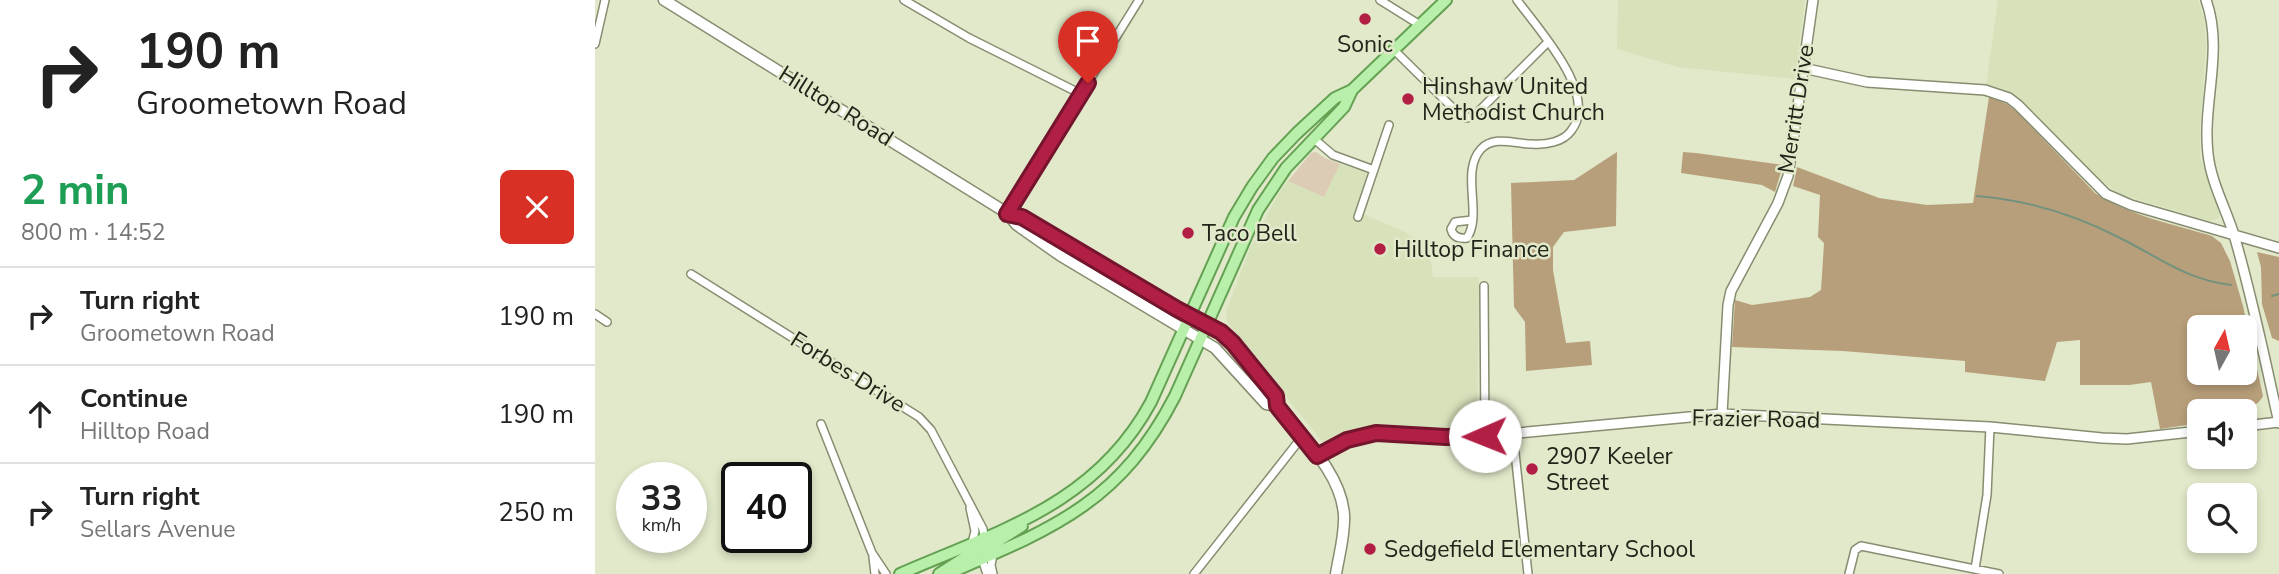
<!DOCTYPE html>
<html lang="en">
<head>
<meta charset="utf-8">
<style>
	:root { --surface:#fff; --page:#f6f6f6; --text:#222; --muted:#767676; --line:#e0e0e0 }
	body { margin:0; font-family:"Nunito Sans",sans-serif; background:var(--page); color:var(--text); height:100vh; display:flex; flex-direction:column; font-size:26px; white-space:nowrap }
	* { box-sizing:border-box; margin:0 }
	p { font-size:23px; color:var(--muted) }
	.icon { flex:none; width:38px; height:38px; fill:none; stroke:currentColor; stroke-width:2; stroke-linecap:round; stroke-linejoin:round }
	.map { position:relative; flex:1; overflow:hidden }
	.side { display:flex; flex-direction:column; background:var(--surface); width:595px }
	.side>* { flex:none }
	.banner { background:#fff; color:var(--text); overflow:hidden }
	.needle { width:46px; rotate:8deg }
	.tools { position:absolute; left:1592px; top:315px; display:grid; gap:14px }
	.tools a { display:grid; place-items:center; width:70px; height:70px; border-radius:10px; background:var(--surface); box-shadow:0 4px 10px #0003; font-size:35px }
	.speed { position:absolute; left:21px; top:462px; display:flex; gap:14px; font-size:35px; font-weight:700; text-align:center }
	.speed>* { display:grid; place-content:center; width:91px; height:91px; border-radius:50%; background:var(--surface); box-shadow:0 4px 10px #0003; line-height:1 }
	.speed small { font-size:18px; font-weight:400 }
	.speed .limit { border:4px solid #111; border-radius:10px; background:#fff; color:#111 }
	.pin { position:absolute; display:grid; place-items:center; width:60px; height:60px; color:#fff; margin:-72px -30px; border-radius:50% 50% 50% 0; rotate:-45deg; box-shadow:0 0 7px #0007 }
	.pin .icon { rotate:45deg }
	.me { position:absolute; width:77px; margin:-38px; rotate:269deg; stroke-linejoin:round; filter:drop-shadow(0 0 5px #0008) }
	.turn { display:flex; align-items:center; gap:24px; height:147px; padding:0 21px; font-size:32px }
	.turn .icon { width:91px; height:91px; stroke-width:2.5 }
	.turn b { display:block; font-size:49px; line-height:60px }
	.round { display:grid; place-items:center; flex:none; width:74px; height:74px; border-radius:10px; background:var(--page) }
	.overview { display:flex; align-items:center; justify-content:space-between; height:119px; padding:0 21px }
	h1 { font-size:42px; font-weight:700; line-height:52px; color:#1e9e55 }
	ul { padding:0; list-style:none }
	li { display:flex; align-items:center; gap:21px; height:98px; padding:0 21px; border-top:2px solid var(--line) }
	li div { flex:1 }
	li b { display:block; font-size:26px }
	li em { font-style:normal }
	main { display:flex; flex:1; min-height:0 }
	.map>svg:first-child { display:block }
	.built { fill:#d7e1ba }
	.green { fill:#ddccb5 }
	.forest { fill:#b89f7b; fill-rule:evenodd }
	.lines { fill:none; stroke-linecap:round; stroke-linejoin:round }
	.stream { stroke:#72927d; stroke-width:2 }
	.minor-casing { stroke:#868d70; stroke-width:10 }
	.tertiary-casing { stroke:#868d70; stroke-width:12 }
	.secondary-casing { stroke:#868d70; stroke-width:13 }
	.primary-casing { stroke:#64a152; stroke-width:14 }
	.minor { stroke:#fff; stroke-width:7 }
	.tertiary { stroke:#fff; stroke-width:9 }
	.secondary { stroke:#fff; stroke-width:10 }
	.primary { stroke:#b8efaa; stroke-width:10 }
	.route-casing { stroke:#74142d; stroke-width:18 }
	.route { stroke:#b21f45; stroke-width:12 }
	.poi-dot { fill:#b21f45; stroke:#e1e9ca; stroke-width:2.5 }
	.labels { text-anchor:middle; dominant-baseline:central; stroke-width:5; stroke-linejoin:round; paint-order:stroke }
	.poi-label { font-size:23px; fill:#212419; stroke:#e1e9ca; text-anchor:start }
	.street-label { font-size:23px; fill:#212419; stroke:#e1e9ca }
</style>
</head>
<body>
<main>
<section class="side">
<div class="banner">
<div class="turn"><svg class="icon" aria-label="right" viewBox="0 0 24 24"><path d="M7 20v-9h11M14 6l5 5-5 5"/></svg><div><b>190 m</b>Groometown Road</div></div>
</div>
<div class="overview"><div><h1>2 min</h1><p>800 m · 14:52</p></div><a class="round" style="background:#d93025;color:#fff"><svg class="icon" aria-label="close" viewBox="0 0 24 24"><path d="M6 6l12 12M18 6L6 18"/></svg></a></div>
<ul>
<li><svg class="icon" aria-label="right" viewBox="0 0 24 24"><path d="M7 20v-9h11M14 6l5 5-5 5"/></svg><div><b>Turn right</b><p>Groometown Road</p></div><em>190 m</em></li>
<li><svg class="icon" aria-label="ahead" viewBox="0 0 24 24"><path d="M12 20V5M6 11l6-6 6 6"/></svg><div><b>Continue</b><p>Hilltop Road</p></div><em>190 m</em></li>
<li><svg class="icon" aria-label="right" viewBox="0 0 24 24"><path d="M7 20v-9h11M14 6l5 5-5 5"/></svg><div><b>Turn right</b><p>Sellars Avenue</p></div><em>250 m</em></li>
</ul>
</section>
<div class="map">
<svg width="1684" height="574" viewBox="0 0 1684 574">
	<rect width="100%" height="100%" fill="#e1e9ca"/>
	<path class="built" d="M1023,0H1210L1200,79L1083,67L1022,49Z
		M1403,0H1603L1609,18L1611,47L1605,126V157L1625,214L1623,219L1614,221L1525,194L1498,176L1424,98L1405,88L1391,85Z
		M745,164L770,172L772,175L761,211L808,231L834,247L838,277H884L882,430H836L792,426L773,427L729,443L694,401L679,378L632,322L631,312L655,248L684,193L693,181L729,197Z"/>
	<path class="green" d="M721,152L730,158L745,164L729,197L693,181L716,153Z"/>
	<path class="forest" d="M1394,97L1412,104L1422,112L1500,193C1535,216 1578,224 1617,236L1626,243L1635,261L1648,306L1668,396C1657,417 1624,411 1605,411V423L1565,429L1556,382L1534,385H1485V340L1462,342L1450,381L1370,372V361L1248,351L1137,347L1140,300L1157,305L1215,297L1226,290L1229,243L1223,237L1225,195L1198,186L1202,167L1284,198L1332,205L1378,203ZM1605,327H1650V373H1605Z
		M1022,152L1021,226L969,232L958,247V270L971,343L995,341L997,365L931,371L930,322L919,307L916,183L979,180Z
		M1088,152L1101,153L1188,165L1180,192L1167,185L1086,173Z
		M1662,252L1684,257V341L1677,338L1667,304L1666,267Z"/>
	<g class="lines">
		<path class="stream" d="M1382,196C1432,200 1483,216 1527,239C1565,258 1592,280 1636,285
			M1677,296L1684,294"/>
		<g class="minor-casing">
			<path id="minor" d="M309,0L374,38L486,94
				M785,0L825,25
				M0,44L10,0
				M799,50L866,116L872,118L879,116L953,42
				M718,138L738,155L779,170
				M412,213L544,0
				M763,217L794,125
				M877,220L860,222L856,229C858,237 864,239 872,238C888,214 865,172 886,149C899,135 920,144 937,144C951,145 968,142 976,131C1005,95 943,29 922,0
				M96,274L324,417L336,430L388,529L389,537
				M889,286L890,436
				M0,314L12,322
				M226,424L277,553L291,574
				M918,434L933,574
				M375,508L380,531L377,543
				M278,557L280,574
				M387,559L392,574
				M1380,569L1392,495L1395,427
				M398,574L396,565L398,554
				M599,574L707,437
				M1254,574L1260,550L1266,546L1404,574"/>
		</g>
		<g class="tertiary-casing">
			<path id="tertiary" d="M1611,0C1629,50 1607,103 1613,154C1616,182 1631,209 1639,235C1657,296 1670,360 1684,423
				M1208,68L1272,82L1390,90L1414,98L1423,105L1511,194L1536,205L1684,248
				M1127,414L1133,305L1136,291L1183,203L1193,176L1218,0
				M1650,426L1684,422
				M722,456L752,440L781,433L851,437L890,436L1127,414L1395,427L1507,438L1532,439L1605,431"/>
		</g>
		<g class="secondary-casing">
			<path id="secondary" d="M69,0L412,213L422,225L466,256L620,348L671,404L682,406
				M412,213L427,217L578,307L627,332L638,343L681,396L682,406C707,438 746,472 749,515C750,535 744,555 741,574"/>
		</g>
		<g class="primary-casing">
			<path id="primary" d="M387,559L395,546L427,526
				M305,574C404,531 501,504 556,402L639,217L657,187L678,158L702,133L740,98L757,90L851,0
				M344,574L383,549L389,537
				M352,574C457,529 525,503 580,396L663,210L691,168L749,107L757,90"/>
		</g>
		<use href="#minor" class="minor"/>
		<use href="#tertiary" class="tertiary"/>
		<use href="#secondary" class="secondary"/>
		<use href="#primary" class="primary"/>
	</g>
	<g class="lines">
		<g class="route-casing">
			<path id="route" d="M493,83L412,214L427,217L582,309L626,332L638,343L681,396L682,406L722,456L752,440L781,433L851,437L890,436"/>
		</g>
		<use href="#route" class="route"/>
	</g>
	<g class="poi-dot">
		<circle cx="770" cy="19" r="7"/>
		<circle cx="813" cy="99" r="7"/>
		<circle cx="593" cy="233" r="7"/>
		<circle cx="785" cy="249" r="7"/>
		<circle cx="937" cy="469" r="7"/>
		<circle cx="775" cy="549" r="7"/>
	</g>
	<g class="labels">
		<g class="poi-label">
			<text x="770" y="44" text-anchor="middle">Sonic</text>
			<text x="827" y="86">Hinshaw United<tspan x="827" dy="26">Methodist Church</tspan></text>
			<text x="607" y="233">Taco Bell</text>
			<text x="799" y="249">Hilltop Finance</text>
			<text x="951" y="456">2907 Keeler<tspan x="951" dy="26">Street</tspan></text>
			<text x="789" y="549">Sedgefield Elementary School</text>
		</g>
		<g class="street-label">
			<text transform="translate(241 106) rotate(32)">Hilltop Road</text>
			<text transform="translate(1201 109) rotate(-81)">Merritt Drive</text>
			<text transform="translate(253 372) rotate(32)">Forbes Drive</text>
			<text transform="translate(1161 419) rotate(1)">Frazier Road</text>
		</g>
	</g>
</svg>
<div class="tools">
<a><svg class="needle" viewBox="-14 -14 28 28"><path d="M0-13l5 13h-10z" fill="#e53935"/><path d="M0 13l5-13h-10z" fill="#767676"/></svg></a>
<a><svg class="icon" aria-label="sound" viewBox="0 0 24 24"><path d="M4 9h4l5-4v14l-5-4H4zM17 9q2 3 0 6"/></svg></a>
<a><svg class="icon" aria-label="search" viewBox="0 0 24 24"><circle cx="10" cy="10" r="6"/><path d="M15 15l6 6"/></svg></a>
</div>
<div class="speed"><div>33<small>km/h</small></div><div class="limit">40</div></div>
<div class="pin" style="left:493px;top:83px;background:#d93025"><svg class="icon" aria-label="arrive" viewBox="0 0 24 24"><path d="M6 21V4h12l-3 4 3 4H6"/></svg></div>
<svg class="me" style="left:890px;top:436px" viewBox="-20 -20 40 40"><circle r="19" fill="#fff"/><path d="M0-13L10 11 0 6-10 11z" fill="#b21f45"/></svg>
</div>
</main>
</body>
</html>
